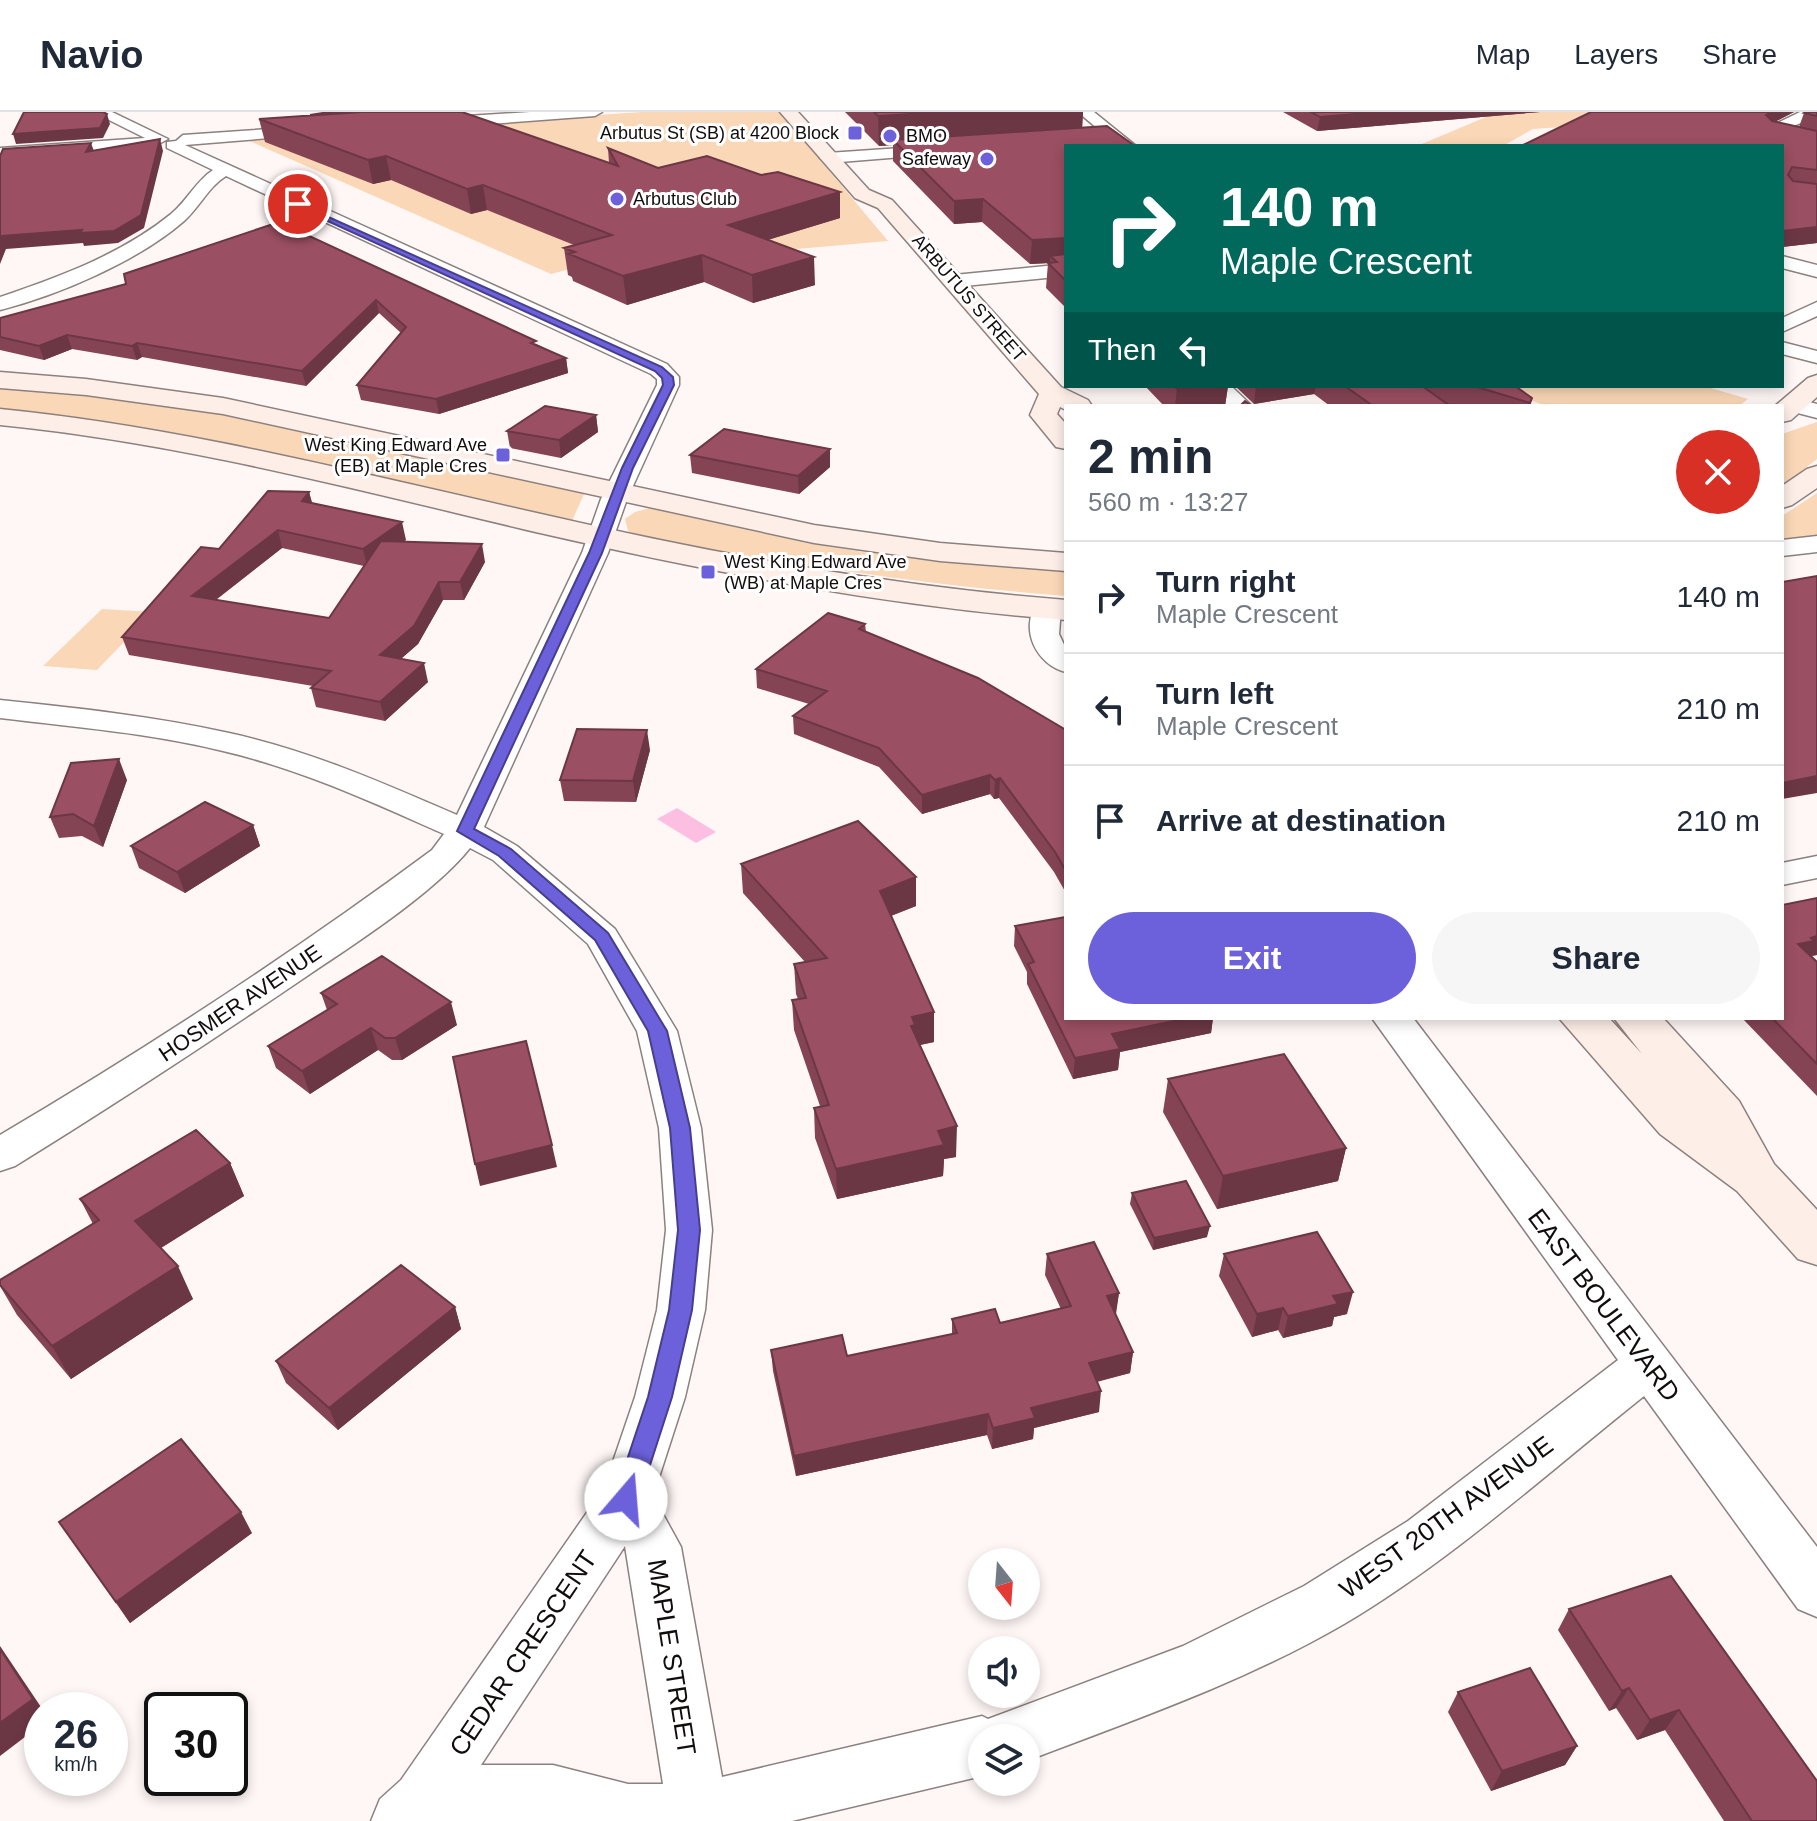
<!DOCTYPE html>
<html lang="en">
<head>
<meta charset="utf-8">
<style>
	:root { --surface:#fff; --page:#f6f6f7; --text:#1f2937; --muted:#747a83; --line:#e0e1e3; --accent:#6d61db }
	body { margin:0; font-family:Helvetica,sans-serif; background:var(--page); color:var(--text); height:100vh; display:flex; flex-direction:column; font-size:30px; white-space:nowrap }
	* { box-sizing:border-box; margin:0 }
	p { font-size:26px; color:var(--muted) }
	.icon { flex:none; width:44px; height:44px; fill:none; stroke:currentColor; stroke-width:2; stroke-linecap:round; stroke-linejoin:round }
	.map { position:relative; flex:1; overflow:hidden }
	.drawer { position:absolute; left:1064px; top:292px; width:720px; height:616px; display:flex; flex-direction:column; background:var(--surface); border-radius:0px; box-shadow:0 4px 12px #0003 }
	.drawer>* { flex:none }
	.banner { position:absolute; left:1064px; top:32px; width:720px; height:244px; border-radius:0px; box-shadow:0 4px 12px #0003; background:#00695c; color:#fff; overflow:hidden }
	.needle { width:52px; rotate:163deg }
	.buttons { position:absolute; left:968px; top:1436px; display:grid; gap:16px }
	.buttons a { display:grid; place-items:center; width:72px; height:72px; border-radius:50%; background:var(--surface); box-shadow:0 4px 12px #0003; font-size:40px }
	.speed { position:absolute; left:24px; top:1580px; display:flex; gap:16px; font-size:40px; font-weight:700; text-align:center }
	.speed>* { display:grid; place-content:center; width:104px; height:104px; border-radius:50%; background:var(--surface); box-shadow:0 4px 12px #0003; line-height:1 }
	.speed small { font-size:20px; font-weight:400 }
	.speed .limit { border:4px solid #111; border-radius:12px; background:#fff; color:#111 }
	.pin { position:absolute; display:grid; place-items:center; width:68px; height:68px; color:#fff; margin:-34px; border:4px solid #fff; border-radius:50%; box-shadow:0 2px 8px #0007 }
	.me { position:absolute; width:88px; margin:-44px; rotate:18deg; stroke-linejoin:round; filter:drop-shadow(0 0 6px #0008) }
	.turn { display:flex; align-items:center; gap:28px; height:168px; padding:0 24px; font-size:36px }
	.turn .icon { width:104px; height:104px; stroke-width:2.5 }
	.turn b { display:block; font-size:56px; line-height:68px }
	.then { display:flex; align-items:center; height:76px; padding:0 24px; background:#0003; gap:16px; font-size:30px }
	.round { display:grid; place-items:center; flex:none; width:84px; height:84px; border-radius:42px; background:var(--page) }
	.summary { display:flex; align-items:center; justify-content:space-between; height:136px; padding:0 24px }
	h1 { font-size:48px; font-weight:700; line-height:60px }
	.button { display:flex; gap:16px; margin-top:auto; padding:16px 24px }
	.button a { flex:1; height:92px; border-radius:48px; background:var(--accent); color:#fff; font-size:32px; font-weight:700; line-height:92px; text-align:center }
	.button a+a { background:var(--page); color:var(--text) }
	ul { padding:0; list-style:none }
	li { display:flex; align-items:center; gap:24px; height:112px; padding:0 24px; border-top:2px solid var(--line) }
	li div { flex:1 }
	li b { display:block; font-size:30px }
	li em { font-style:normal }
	header { display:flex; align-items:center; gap:48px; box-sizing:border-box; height:112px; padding:0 40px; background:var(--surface); border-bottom:2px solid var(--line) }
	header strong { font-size:38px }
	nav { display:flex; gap:44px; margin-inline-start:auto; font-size:28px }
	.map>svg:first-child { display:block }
	.green { fill:#fad7b6 }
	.water { fill:#fcbfe1 }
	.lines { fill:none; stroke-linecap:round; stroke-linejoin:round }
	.street-casing { stroke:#8c817f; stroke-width:3 }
	.secondary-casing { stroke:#8c817f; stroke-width:3 }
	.street { fill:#fff; fill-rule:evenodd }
	.secondary { fill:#feeee8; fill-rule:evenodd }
	.wall { fill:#844454; fill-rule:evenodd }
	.shaded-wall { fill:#6c3745 }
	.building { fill:#9a4f62; stroke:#6c3745; stroke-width:2 }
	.route { fill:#6d61db; stroke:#473f8e; stroke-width:2 }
	.poi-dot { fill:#6d61db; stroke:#fff; stroke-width:3 }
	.labels { text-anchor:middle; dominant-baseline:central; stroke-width:6; stroke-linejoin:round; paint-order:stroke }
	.far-poi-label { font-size:18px; fill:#110d0d; stroke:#fff; text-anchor:end }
	.far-street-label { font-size:18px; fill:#110d0d; stroke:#fff }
	.street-label { font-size:22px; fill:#110d0d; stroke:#fff }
	.near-street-label { font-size:26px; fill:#110d0d; stroke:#fff }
</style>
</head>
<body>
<header>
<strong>Navio</strong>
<nav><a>Map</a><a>Layers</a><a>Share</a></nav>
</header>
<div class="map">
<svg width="1817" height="1709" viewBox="0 0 1817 1709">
	<rect width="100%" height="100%" fill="#fff7f6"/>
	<path class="green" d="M642,0H780L888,129L570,157L551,162L245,27Z
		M1519,0H1778L1533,17L1503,34H1417L1493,2Z
		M0,274L199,297L585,380L572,409C383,367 193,315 0,299Z
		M1499,274H1704L1748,287L1739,294H1547L1510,281Z
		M1817,310V347L1782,374V322Z
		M1817,381V425L1782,430V404Z
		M650,396L667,398L806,431L863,440L1066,457V484C961,476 858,461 754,446C723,441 654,434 628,419L625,407L635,400Z
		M102,497L153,500L97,558L43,554Z"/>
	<path class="water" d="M677,696L716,720L696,731L657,707Z"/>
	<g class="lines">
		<g class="street-casing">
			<path id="street" d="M93,0H112L168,27L153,35L0,46V36L145,26Z
				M530,0H602L595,4L435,16L427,11L435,6Z
				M1078,0H1094L1136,34H1118Z
				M1800,0H1817V4L1789,16L1817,21V31L1768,20L1765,17Z
				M313,14L318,16V22L185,33L667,252L679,265V273L627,387L608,441L484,715L517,734L615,817L677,919L701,1016L712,1118L705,1198L685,1285L653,1384L681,1435L722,1665L982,1604L988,1607L1183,1534L1304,1474L1408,1409L1618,1248L1372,906H1413L1817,1435V1505L1798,1497L1644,1284C1546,1362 1452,1448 1344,1512C1244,1570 1134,1608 1026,1649V1626H982V1664L792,1709H371L380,1687L401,1668L604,1376L635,1285L657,1198L666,1118L659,1016L637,919L588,832L493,748L470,736C434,781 356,831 307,864C211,929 114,993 15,1054L0,1059V1023C149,935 293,841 432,738L444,722C372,690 300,657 223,639C150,621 74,615 0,606V588C77,596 153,604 229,621C308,638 383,671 457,703L582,441L601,387L657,273V267L651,262L226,64C208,75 200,95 184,109C138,149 59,183 0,198V185C59,165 122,142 171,102C187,89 196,69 213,58L167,36V30L176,29L183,23ZM625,1434L663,1672H628L553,1653H481Z
				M945,33L953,38L951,41L828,51L820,46L828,41Z
				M1782,144L1817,153V165L1782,156Z
				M1066,152V164L954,175L944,169L954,163Z
				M1817,190V204L1782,220V206Z
				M1782,230L1817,239V251L1782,242Z
				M1207,274H1231L1252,294H1227Z
				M1794,286L1817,292V306L1786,298L1783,293L1786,288Z
				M1817,424V440L1782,444V428Z
				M1047,489L1057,491L1061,497L1059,522L1066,537V560C1037,553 1019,518 1037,491Z
				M1817,744V766L1782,773V751Z"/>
		</g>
		<g class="secondary-casing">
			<path id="secondary" d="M780,0H798L869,78L892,88L1061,275L1088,288L1092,294H1066V298L1060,295L1057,302L1066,312V337L1056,335L1030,303L1039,282L878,96L855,86Z
				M0,260L86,267L223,286L814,413L940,431L1066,441V459L940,449L814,431L223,302L86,283L0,276Z
				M1817,263V285L1791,308L1782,310V294H1775L1808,266Z
				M0,297C183,315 362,362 541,402C715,442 888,474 1066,488V508C888,494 714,461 540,421C362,379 183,331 0,313Z
				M1817,354V376L1792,393L1782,396V374L1807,357Z
				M1559,906H1609L1642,942L1614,906H1663L1739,989L1774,1052L1817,1098V1153L1798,1147L1737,1079L1660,1022Z"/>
		</g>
		<use href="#street" class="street"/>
		<use href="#secondary" class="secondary"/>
	</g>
	<path class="wall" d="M845,0H1083L1082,15L1066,34V196L1046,176L1048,151L1030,152L982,110L954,112L893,49V33L879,34Z
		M1283,0H1540L1317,19Z
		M1591,0H1794L1775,10L1817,19V131L1782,135V34Z
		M1817,0V19L1799,15L1804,1Z
		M464,1L609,51L608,36L658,56L840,106L768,128L815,173L753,191L704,170L627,193L573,169L572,165L568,163L564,136L574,133L487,98L471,102L391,68L373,72L265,30L259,7Z
		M279,110L566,246L568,261L439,302L361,288L357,273L401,221L379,201L306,274L142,245L137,248L72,237L44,248L0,238V206L126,172Z
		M1145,274H1228L1225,294H1164Z
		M1235,274H1515L1532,286L1530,294H1330L1314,282L1254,292Z
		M596,303L598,320L561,346L510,336L507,319Z
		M690,343L830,355L799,382L692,361Z
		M309,380L312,392L406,428L402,430L485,450L464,488H443L418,532L401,547L428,570L385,609L316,595L311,576L313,574L129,543L122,525L219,437ZM282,436L364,454L329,506L216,488Z
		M865,512L866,520L1066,618V781L1054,760L999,686L994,687L990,682L922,702L879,655L794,622L793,604L809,592L757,576L756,557Z
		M650,638L636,690L564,689L560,668Z
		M127,668L103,735L82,724L59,726L50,705Z
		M253,713L260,734L185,781L139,756L131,734Z
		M741,752L916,765V794L891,804L934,930L920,933L956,1045L944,1047L943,1064L837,1087L815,1026L814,996L820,994L794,918L792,888L798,887L796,882L794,852L805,850L743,781Z
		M1817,786V843L1811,844L1817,850V984L1742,906H1782Z
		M1015,814L1066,906H1213L1211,921L1120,940L1118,958L1073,967L1027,872V860L1014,834Z
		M321,881L457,913L402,948H392L378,938L310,982L276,956L268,934L327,898Z
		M1168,967L1346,1036L1338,1069L1217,1097L1163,1000Z
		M230,1051L244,1084L161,1136L193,1187L71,1267L17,1203L0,1174V1168L93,1112L80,1087Z
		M1132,1081L1207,1125L1153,1138L1130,1092Z
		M1047,1142L1119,1181L1115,1203L1133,1240L1130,1261L1097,1270L1099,1300L1034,1316L1033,1327L992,1337L987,1323L796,1364L773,1259L771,1238L847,1244L952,1222V1207L1000,1211L1061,1197L1045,1163Z
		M1224,1142L1347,1202L1334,1205L1332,1214L1283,1226L1278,1218L1252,1225L1219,1164Z
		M455,1195L461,1217L338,1318L286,1271L276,1249Z
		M59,1410L252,1421L130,1511Z
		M1569,1497L1817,1709H1724L1665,1618L1637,1628L1616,1596L1609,1599L1558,1518Z
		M1458,1580L1577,1634L1565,1653L1491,1679L1448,1600Z"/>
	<path class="shaded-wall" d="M943,0H1083L1082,19L893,28V33L879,34L878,4Z
		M1378,0H1540L1317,19L1320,5Z
		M1772,0H1794L1762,16L1766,3Z
		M107,2L110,12L103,26L16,32L13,22Z
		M160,27L163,39L144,116L118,131L84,134L83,131L6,137L0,152V128L2,124L82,118Z
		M91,31L95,42L86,40Z
		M386,44L391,68L373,72L368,48Z
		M483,73L487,98L471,102L467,77Z
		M840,80V106L730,139L728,113Z
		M983,87L982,110L954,112V89Z
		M1817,115V131L1782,135V127L1785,119Z
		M1066,126V150L1050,144V151L1030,152L1032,128Z
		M702,143L704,170L627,193L623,164Z
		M814,145L815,173L753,191L752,163Z
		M376,188L379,201L306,274L302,259Z
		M67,223L72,237L44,248L39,234Z
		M137,231L142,245L137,248L132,234Z
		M566,246L568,261L439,302L436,287Z
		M1195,274H1228L1225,294H1175L1177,277Z
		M1256,274H1316L1314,282L1254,292Z
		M596,303L598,320L561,346L559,328Z
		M830,337V355L799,382L798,364Z
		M309,380L314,397L302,389Z
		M402,410L406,428L367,454L363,437Z
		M278,418L282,436L197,502L192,484Z
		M482,432L485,450L464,488L460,470Z
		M439,470L443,488L418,532L384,561L380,543Z
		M424,551L428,570L385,609L380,590Z
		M647,618L650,638L636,690L633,669Z
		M119,647L127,668L103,735L94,714Z
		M990,663V682L922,702V683Z
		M1817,664V681L1782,687V671Z
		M1000,666L999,686L994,687L995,668Z
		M253,713L260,734L185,781L177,760Z
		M916,765V794L880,808V779Z
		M1817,824V843L1806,845L1798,832L1811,826Z
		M451,890L457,913L402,948L395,926Z
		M934,900V930L915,934L911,944L912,905Z
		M1188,906H1213L1211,921L1120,940L1118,958L1073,967L1075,946L1112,922Z
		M371,916L378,938L310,982L302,959Z
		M957,1014L956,1045L944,1047L943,1064L837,1087L836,1057L938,1019Z
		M552,1033L557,1055L480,1074L475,1052Z
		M1346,1036L1338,1069L1217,1097L1223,1064Z
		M230,1051L244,1084L151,1142L135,1109Z
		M1210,1114L1207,1125L1153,1138L1154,1126Z
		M178,1154L193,1187L71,1267L52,1234Z
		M1353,1180L1347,1202L1334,1205L1332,1214L1283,1226L1288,1204L1333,1184Z
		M1119,1181L1116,1202L1104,1206L1107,1184Z
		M455,1195L461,1217L338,1318L329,1296Z
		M1283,1196L1278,1218L1252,1225L1257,1202Z
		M1133,1240L1130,1261L1086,1272L1089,1251Z
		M1101,1279L1099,1300L1034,1316L1033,1327L992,1337L993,1316L1031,1296Z
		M988,1302L987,1323L796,1364L794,1344Z
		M241,1400L252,1421L130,1511L116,1490Z
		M0,1534L43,1598L42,1612L0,1644Z
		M1629,1576L1616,1596L1609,1599L1622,1579Z
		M1679,1598L1665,1618L1637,1628L1650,1608Z
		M1577,1634L1565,1653L1491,1679L1502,1659Z"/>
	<path class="building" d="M24,0H103L107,2L100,16L13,22Z
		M329,0H353L310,3Z
		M362,0H462L618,54L608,36L658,56L707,44L761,63L778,60L840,80L728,113L814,145L752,163L702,143L623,164L569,142L575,140L564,136L612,123L483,73L467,77L386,44L368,48L259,7Z
		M874,0H943L878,4Z
		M1311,0H1378L1320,5Z
		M1591,0H1772L1766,3L1772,9L1817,19V58L1792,55L1788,63L1793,69L1817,72V115L1782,119V34H1521Z
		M1806,0H1817V4L1804,1Z
		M1107,14L1135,34H1066V126L1032,128L983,87L954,89L893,28Z
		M160,27L141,103L114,119L80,121L82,118L2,124L0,128V44L3,37L91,31L86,40Z
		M279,110L536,229L531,231L566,246L436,287L357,273L406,215L376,188L302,259L137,231L132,234L67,223L39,234L0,225V206L126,172L124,162Z
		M1066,142V169L1048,151L1057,150L1050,144Z
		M1174,274H1195L1177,277Z
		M1345,274H1422L1450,294H1373Z
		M1474,274H1515L1532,286L1530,291Z
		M1245,289L1252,294H1240Z
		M545,294L596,303L559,328L507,319Z
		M724,317L830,337L798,364L690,343Z
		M268,379L309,380L302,389L402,410L363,437L278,418L192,484L329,506L381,429L482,432L460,470H439L414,514L380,543L424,551L380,590L311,576L331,559L122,525L201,435L219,437Z
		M1817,464V664L1782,671V470Z
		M828,501L865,512L859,517L978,566L1066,618V759L1055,740L1000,666L995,668L990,663L922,683L879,636L793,604L827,579L756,557Z
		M577,617L647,618L633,669L560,668Z
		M119,647L94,714L73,702L50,705L71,651Z
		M205,690L253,713L177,760L131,734Z
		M858,709L916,765L880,779L934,900L912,905L915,913L911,914L957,1014L938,1019L944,1033L836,1057L814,996L829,993L792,888L806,886L794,852L827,846L741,752Z
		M1817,786V824L1811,826L1814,829L1798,832L1817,850V952L1772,906H1782V793Z
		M1066,805V906H1188L1112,922L1120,937L1075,946L1028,852L1034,850L1015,814Z
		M382,844L451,890L395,926H385L371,916L302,959L268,934L337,892L321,881Z
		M526,929L552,1033L475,1052L453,945Z
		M1284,942L1346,1036L1223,1064L1168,967Z
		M196,1018L230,1051L135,1109L178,1154L52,1234L0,1173V1168L99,1108L80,1087Z
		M1186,1069L1210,1114L1154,1126L1132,1081Z
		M1317,1120L1353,1180L1333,1184L1338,1192L1288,1204L1283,1196L1257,1202L1224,1142Z
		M1094,1130L1119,1181L1107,1184L1133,1240L1089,1251L1101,1279L1031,1296L1035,1306L993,1316L988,1302L794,1344L771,1238L842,1223L847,1244L957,1221L952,1207L995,1197L1000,1211L1071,1194L1047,1142Z
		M401,1153L455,1195L329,1296L276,1249Z
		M181,1327L241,1400L116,1490L59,1410Z
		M1671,1464L1817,1669V1709H1752L1679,1598L1650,1608L1629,1576L1622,1579L1569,1497Z
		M0,1537L33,1587L0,1611Z
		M1530,1556L1577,1634L1502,1659L1458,1580Z"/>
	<path class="route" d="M295,90L662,255L673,265L674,273L633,356L602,441L474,717L511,737L608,821L667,919L690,1016L700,1118L692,1198L672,1285L639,1387L635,1395L626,1399L618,1395L614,1387L648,1285L669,1198L678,1118L670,1016L648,919L595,828L499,744L457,719L589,441L622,356L663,273L662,266L655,259L295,94Z"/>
	<g class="poi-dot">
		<rect x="847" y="13" width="16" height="16" rx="4"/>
		<circle cx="890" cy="24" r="8"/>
		<circle cx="987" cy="47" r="8"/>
		<circle cx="617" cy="87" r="8"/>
		<rect x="495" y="335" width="16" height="16" rx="4"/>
		<rect x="700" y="452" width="16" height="16" rx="4"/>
	</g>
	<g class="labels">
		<g class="far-poi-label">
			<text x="839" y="21">Arbutus St (SB) at 4200 Block</text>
			<text x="906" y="24" text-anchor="start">BMO</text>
			<text x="971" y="47">Safeway</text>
			<text x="633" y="87" text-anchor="start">Arbutus Club</text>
			<text x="487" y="333">West King Edward Ave<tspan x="487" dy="21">(EB) at Maple Cres</tspan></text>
			<text x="724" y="450" text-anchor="start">West King Edward Ave<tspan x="724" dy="21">(WB) at Maple Cres</tspan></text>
		</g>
		<g class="far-street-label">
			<text transform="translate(969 186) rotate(49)">ARBUTUS STREET</text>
		</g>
		<g class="street-label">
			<text transform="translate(240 891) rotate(-34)">HOSMER AVENUE</text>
		</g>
		<g class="near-street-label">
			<text transform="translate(1604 1193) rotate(53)">EAST BOULEVARD</text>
			<text transform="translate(1446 1405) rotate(-36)">WEST 20TH AVENUE</text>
			<text transform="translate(523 1541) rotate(-56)">CEDAR CRESCENT</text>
			<text transform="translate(672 1545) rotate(81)">MAPLE STREET</text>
		</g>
	</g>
</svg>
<div class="buttons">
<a><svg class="needle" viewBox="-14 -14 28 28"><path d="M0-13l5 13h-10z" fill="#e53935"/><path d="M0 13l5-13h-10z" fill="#747a83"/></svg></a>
<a><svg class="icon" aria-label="sound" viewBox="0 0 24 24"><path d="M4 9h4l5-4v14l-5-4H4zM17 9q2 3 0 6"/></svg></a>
<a><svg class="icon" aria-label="layers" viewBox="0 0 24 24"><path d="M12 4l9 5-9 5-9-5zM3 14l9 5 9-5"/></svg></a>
</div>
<div class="speed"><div>26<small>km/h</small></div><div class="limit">30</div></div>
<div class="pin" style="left:298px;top:92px;background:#d93025"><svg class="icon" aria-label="arrive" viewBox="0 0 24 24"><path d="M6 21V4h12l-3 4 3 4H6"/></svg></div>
<svg class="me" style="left:626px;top:1387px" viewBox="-20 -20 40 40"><circle r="19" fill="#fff"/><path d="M0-13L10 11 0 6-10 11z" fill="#6d61db"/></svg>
<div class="banner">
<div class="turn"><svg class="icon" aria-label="right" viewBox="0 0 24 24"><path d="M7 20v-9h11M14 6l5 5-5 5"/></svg><div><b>140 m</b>Maple Crescent</div></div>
<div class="then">Then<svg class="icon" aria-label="left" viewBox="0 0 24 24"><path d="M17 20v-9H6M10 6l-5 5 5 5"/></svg></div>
</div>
<section class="drawer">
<div class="summary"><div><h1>2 min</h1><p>560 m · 13:27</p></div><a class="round" style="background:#d93025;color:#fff"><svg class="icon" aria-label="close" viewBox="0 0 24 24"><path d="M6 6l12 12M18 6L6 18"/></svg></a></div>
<ul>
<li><svg class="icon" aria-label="right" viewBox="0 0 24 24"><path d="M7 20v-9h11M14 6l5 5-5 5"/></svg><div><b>Turn right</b><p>Maple Crescent</p></div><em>140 m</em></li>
<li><svg class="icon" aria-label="left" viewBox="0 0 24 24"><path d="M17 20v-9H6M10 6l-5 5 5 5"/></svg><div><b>Turn left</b><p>Maple Crescent</p></div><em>210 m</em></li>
<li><svg class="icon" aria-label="arrive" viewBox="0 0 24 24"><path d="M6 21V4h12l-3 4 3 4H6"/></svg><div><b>Arrive at destination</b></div><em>210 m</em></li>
</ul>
<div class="button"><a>Exit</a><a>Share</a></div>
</section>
</div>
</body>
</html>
